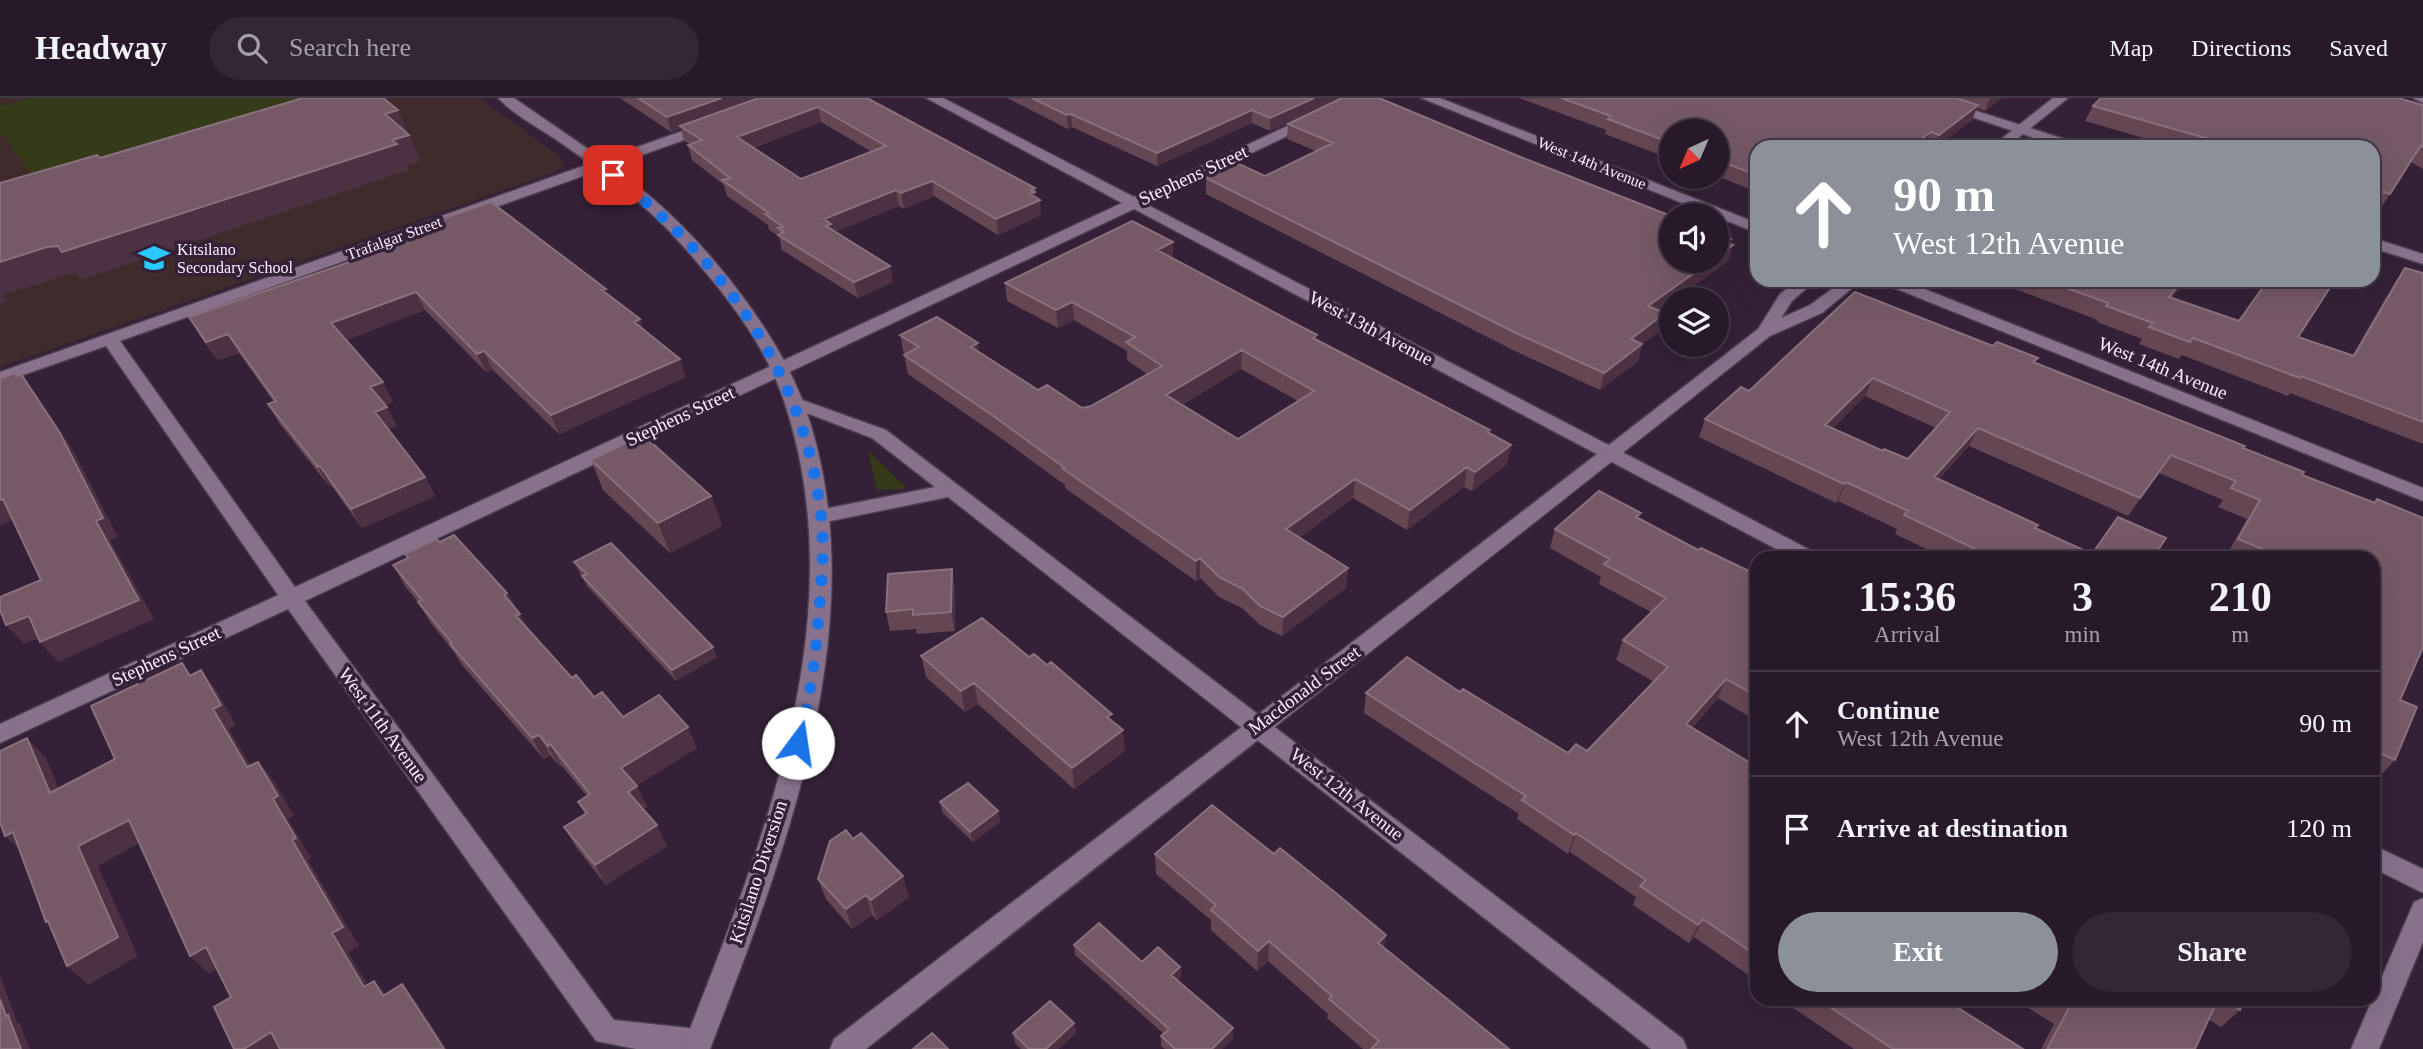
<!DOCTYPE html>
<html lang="en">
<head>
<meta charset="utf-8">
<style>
	:root { --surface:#271929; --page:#332635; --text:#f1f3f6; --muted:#a4a0a8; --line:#433846; --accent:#8c9099 }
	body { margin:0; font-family:Georgia,serif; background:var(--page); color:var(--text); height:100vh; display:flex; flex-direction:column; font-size:26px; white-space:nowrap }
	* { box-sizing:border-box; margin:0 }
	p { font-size:23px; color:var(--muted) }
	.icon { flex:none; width:38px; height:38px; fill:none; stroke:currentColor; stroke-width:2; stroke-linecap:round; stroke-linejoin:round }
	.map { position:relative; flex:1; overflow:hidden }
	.panel { position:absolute; left:1750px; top:453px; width:630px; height:455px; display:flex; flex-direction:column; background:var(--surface); border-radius:21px; box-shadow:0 7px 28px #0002,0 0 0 2px var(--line) }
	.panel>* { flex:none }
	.top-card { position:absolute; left:1750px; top:42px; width:630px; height:147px; border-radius:21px; box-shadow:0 7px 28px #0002,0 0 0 2px var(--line); background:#8c9099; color:#fff; overflow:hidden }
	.needle { width:46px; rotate:224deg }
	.fabs { position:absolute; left:1659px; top:21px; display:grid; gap:14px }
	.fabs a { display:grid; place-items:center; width:70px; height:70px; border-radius:50%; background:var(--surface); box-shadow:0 7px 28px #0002,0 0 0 2px var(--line); font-size:35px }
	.pin { position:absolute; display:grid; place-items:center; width:60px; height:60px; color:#fff; margin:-30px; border-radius:14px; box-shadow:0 4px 10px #0006 }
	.me { position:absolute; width:77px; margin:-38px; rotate:14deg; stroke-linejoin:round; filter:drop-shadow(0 0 5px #0008) }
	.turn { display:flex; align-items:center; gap:24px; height:147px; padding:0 28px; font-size:32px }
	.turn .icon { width:91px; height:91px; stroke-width:2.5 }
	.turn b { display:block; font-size:49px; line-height:60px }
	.eta { display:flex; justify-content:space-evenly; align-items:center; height:119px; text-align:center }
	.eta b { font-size:42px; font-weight:800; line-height:49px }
	.primary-button { display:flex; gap:14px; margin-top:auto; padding:14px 28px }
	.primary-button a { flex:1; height:80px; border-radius:42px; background:var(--accent); color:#fff; font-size:28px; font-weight:800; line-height:80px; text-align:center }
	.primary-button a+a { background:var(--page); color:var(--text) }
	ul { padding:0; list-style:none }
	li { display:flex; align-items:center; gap:21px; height:105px; padding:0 28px; border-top:2px solid var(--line) }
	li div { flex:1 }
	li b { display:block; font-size:26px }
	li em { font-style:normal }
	header { display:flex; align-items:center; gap:42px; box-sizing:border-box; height:98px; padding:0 35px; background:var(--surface); border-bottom:2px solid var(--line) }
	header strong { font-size:33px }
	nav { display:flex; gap:38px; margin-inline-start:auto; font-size:24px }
	.search { width:490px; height:63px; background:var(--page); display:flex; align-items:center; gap:18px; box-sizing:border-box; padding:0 24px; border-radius:38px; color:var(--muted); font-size:26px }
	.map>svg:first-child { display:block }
	.education { fill:#3f2b2b }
	.green { fill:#353a18 }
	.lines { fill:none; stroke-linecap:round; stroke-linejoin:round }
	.street-casing { stroke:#4c3c4f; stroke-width:3 }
	.secondary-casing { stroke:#4c3c4f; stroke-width:3 }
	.street { fill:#87718b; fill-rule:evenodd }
	.secondary { fill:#87718b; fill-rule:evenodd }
	.wall { fill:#654754; fill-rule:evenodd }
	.shaded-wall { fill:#4b3141 }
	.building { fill:#755966; stroke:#8a707d; stroke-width:2; fill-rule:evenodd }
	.route { stroke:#1a73e8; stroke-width:12; stroke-dasharray:0 21.6 }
	.labels { text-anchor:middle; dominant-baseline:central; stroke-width:7; stroke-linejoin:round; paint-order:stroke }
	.far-street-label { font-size:16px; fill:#f9edfc; stroke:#342137 }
	.far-poi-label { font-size:16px; fill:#f9edfc; stroke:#342137; text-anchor:start }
	.street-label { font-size:19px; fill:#f9edfc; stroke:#342137 }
</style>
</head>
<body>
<header>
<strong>Headway</strong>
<div class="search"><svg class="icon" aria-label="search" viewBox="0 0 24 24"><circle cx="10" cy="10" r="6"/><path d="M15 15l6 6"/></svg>Search here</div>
<nav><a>Map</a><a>Directions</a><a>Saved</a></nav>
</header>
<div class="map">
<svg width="2423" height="951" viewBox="0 0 2423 951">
	<rect width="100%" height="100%" fill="#342137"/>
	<path class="education" d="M0,0H480L563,61L565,66L553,75L0,269Z"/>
	<path class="green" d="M31,0H304L34,80L0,34V8Z
		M868,353L906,389L903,391L877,392Z"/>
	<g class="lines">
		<g class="street-casing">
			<path id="street" d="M926,0H943L1134,99L1348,0H1366L1146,106L1816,455L1819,460H1793L1134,111L305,503L614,922L698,931L708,935L712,945L710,951H636L596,943L288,511L0,645V626L278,497L106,248L0,285V274L705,25H715V31L120,243L295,489L1122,105Z
				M1421,0H1440L1757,125V135Z
				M1915,0H1936L2080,46L2082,49H2061Z
				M2373,140L2423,156V166L2373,150Z
				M1880,182H1902L2423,390V403L1882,185Z
				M794,299L886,332L1683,941L1687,951H1651L948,399L821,425L814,423L811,418L814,413L935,389L872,340L788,308L785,304L788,300Z
				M2373,747L2423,771V795L2373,770Z
				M2423,800V844L2379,951H2351L2414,804Z"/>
		</g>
		<g class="secondary-casing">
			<path id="secondary" d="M498,0H514C568,38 624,72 672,118C722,166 777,237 802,301C881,511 786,753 710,951H682C761,750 857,520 784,303C765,245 722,192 682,147C647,107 604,75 561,45C541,31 515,18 498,0Z
				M2053,0H2068L2007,49H1991Z
				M2413,0H2423V5Z
				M1798,182H1816L1792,203L1781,220L1810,207L1844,182H1862L1822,215L1770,238C1470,477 1167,712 866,951H830L834,941C1142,704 1452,470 1758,231L1780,196Z"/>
		</g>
		<use href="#street" class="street"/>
		<use href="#secondary" class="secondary"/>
	</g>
	<path class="wall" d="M620,0H867L1035,90L1036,100L1041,117L998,137L934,98L904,111L899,108L835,134L893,184L858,200L782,152L779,138L769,132L768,127L727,98L724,87L692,62L688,47L690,46L684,43L681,30L671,34ZM821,24L872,54L801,81L753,50Z
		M1007,0H1342L1270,33L1252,25L1157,68L1072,29L1068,31Z
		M1519,0H2002L1985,13L1977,10L1972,22L1936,49H1757V94L1717,78V33H1671V61L1605,36L1606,32Z
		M2423,7V71L2411,64L2379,113L2373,111V49H2174L2085,23L2093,8Z
		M1288,26L1730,146L1733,147L1728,163L1676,201H1671V205L1660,213L1661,232L1642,246L1638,263L1600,292L1515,253L1206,96V80L1265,78L1316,53L1287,41Z
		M430,125L608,197L640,221L643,231L686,279L559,336L493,272L486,274L425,212L346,242L393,303L385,307L397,328L388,331L425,379L435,398L362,430L331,387L329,388L279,325L268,306L274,304L239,255L218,262L200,238L189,219L373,156L371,154L433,132Z
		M1173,144V161L1317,242L1511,347L1507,366L1472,393L1464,389L1407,432L1353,400L1300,439L1348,470L1346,490L1282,538L1260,527L1242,510L1219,499L1200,480L1196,483L1065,390V387L995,336L908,276L900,237L980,254L1038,292L1082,310L1091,308L1147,276L1127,262V253L1074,222L1058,230L1007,203L1005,185ZM1241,271L1298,303L1238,341L1182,307Z
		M2405,170L2423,175V346L2290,295L2288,298L2182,257L2179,261L2139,246L2142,241L2097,224L2098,222L1991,182H2187L2172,200L2239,223L2298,239L2352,258L2394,186Z
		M1855,194L2035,265L2243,350L2302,377L2374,405L2377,401L2400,602L2395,662L2377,681L2373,679V460H2225L2247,421L2218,409L2223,402L2159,375L2128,418L1969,348L1939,381L2036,431L2092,456L2153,460H1945L1895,436L1897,431L1838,403L1836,405L1699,339L1705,321L1749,293ZM1865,298L1936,330L1908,361L1883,353L1833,330Z
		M591,362L711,398L722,428L670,455L603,392Z
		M1639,421L1698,452L1757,477V623L1718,600L1692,630L1757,669V883L1694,839L1689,845L1633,807L1636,799L1570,754L1568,756L1517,721L1519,716L1364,615L1366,595L1460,594L1568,655L1587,653L1654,584L1616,562L1623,542L1651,514L1599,486L1601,479L1550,450L1555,431Z
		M440,444L507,495L528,531L572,580L594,599L623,619L697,650L636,688L647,709L643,711L667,748L606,787L576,749L564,729L585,716L578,704L587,698L561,667L559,668L550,657L544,661L462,567L454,554L430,524L418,504L405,488L393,467Z
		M574,464L717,559L676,583L587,488Z
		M955,489V533L917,536L916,531L890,533L886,514Z
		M921,558L1029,559L1047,567L1112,623L1125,653L1074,691L978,606L965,614L926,579Z
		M940,704L998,713L1000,724L973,744L943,715Z
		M1155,756L1384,850L1509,951H1363L1327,920L1328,916L1268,863L1257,873L1211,832V822L1156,776Z
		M818,781L909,799L877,822L872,817L852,831L826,801Z
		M1074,847L1142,864L1180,869L1181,879L1177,882L1233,940L1222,951H1165L1161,948V938L1164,936L1075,857Z
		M1780,901H1955L1952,906L2023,951H1854Z
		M2014,901H2129L2138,907L2141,901H2244L2240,912L2221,929L2209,922L2195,951H2041L2054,926Z
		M1074,925L1076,935L1058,951H1021L1015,945L1013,935Z"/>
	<path class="shaded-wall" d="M722,0H767L680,28L681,30L671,34L667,19Z
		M1314,0H1342L1270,33V20Z
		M1990,0H2002L1985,13Z
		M1978,7L1972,22L1936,49H1934L1939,37Z
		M818,9L821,24L741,54L737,39Z
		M398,12L421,63L407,67L409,72L81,182L62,154L385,16Z
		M1252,12V25L1157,68V55Z
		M1071,16L1072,29L1068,31L1067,17Z
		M1931,34L1925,49H1911Z
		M932,83L934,98L904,111L901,95Z
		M1035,90L1036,103L1040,102L1041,117L998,137L996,121L1031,92Z
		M896,92L899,108L833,135L830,144L824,121Z
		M1731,141L1728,150L1733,147L1728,163L1676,201H1671V205L1644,225L1648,208L1711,163H1717V159L1726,145Z
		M1173,144V163L1157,152Z
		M58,148L77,175L66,177L3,197L7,203L0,206V164L47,149Z
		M890,168L893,184L858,200L854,184Z
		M2183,182H2187L2159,216L2169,199Z
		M416,194L425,212L341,244L331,225Z
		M1072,204L1074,222L1058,230L1056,212Z
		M1665,215L1661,232L1635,252L1642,246L1638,263L1600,292L1604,275L1631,241Z
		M640,221L646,240L634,224Z
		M228,236L239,255L218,262L206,244Z
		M978,245L981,264L971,249Z
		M1242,252L1241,271L1166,316V297Z
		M484,253L493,272L486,274L477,256Z
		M680,261L686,279L559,336L551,317Z
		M21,276L35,295L74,354L118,439L110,442L154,521L58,564L40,544L96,423Z
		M1873,280L1865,298L1817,345L1825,327Z
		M383,284L393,303L380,308L370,289Z
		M387,309L397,328L385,333L375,314Z
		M1978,330L1969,348L1925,397L1934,379Z
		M1511,347L1507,366L1472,393L1475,374Z
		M2171,357L2159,375L2128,418L2140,400Z
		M320,368L331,387L329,388L318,369Z
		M1467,369L1464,389L1407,432L1410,412Z
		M425,379L435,398L362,430L351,411Z
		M1355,381L1353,400L1285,450L1286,431Z
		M1846,384L1838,403L1836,405L1844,386Z
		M711,398L722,428L670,455L658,425Z
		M3,401L19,420L0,427V402Z
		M1200,460V480L1196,483V463Z
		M1348,470L1346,490L1282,538L1283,519Z
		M952,471L955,489V533L951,514Z
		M507,495L518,516L504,497Z
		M520,516L531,537L516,518Z
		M29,518L46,537L24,546L6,527Z
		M713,549L717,559L676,583L672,572Z
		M201,572L216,592L236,627L229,631L263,689L247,669L213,611Z
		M1726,581L1718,600L1678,645L1686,626Z
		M974,585L978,606L965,614L961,593Z
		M688,629L697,650L631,691L621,670Z
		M1123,632L1125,653L1074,691L1072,670Z
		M539,637L550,657L544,661L532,640Z
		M27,640L46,660L69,715L50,695Z
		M550,646L561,667L559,668L548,648Z
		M258,664L274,683L294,718L288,721L311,760L308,762L359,848L348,854L380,908L364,889L332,835L292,742L273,701Z
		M637,688L647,709L638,714L628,694Z
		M998,713L1000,724L973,744L970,734Z
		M129,722L147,741L98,768L138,858L88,887L67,868L78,748Z
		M657,727L667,748L606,787L595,767Z
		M13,734L26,758L5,738Z
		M1576,735L1570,754L1568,756L1574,737Z
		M903,778L909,799L877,822L871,802Z
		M866,797L872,817L852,831L846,811Z
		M1703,821L1694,839L1689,845L1698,827Z
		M1386,837L1383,857L1378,845Z
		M1269,843L1268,863L1257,873L1258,853Z
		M206,849L224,867L209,876L190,858Z
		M1180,869L1181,879L1171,887V877Z
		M0,876L17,924L20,926L30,951H21L6,918L0,901Z
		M374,883L390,901L383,898Z
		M402,886L417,905L447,951H444Z
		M1074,925L1076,935L1058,951H1046Z
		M1233,930V940L1222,951H1212Z
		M271,934L288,951H244Z"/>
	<path class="building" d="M303,0H383L398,12L385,16L409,37L392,42L397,46L62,154L58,148L47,149L0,164V85L97,57L100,60Z
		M638,0H722L667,19Z
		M759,0H867L1035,90L1031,92L1035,94L1030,96L1040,102L996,121L932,83L901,95L896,92L824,121L831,126L826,128L890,168L854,184L778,137L784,134L778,130L783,129L765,116L769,115L722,82L730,80L688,47L702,42L680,28ZM818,9L886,48L801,81L737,39Z
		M1032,0H1314L1270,20L1252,12L1157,55L1071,16L1067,17Z
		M1342,0H1379L1523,60L1671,118V163H1711L1648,208L1665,215L1631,241L1642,246L1604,275L1518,236L1206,80L1237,65L1265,78L1333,45L1288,26Z
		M1561,0H1956L1978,7L1939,37L1931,34L1911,49H1757V77L1717,62V33H1671V45L1608,21L1611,18Z
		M2101,0H2398L2423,7V49L2421,47L2390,96L2373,91V49H2237L2093,8Z
		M491,104L606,191L602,192L640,221L634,224L680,261L551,317L484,253L477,256L416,194L331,225L383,284L370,289L387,309L375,314L425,379L351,411L320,368L318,369L268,306L276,303L228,236L206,244L189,219L373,156L371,154L437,131L430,125Z
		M1132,123L1173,144L1157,152L1317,237L1313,240L1490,332L1487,334L1511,347L1475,374L1467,369L1410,412L1355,381L1286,431L1348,470L1283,519L1260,508L1243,491L1219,479L1200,460L1196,463L1063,371L1065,370L992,317L904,257L919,249L900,237L937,219L978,245L971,249L1038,292L1047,287L1082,310L1091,308L1162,268L1126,244L1135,239L1072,204L1056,212L1005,185ZM1242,252L1314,293L1238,341L1166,297Z
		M1717,135L1731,141L1726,145L1733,147L1717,159Z
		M2405,170L2423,175V324L2301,278L2300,280L2193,240L2190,244L2149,229L2153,225L2106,208L2108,205L2044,182H2183L2169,199L2239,223L2268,182H2335L2298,239L2354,258Z
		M1855,194L1993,248L1997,244L2038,260L2033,264L2245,348L2243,350L2304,374L2302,377L2375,405L2377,401L2423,420V549L2400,602L2417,609L2395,662L2373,652V460H2263L2267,453L2238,441L2260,402L2231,390L2236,383L2171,357L2140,400L1978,330L1934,379L2038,427L2035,430L2092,456L2118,419L2166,440L2153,460H1994L1904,417L1908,413L1846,384L1844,386L1705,321L1741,289L1749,293ZM1873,280L1950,314L1908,361L1884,351L1883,353L1825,327Z
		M15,275L17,278L21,276L60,335L103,420L96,423L139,502L40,544L29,518L6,527L0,512V499L41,482L3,401L0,402V281Z
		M643,337L711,398L658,425L591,362Z
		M1599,393L1641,415L1636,419L1698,452L1701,450L1757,477V598L1726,581L1686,626L1757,669V858L1703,821L1698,827L1640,788L1646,782L1576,735L1574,737L1522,702L1526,698L1366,595L1407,559L1460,594L1463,591L1568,655L1576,646L1587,653L1668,569L1623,542L1666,500L1604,466L1610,461L1555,431Z
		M454,437L507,495L504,497L520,516L516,518L572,580L576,577L594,599L602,594L623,619L659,597L688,629L621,670L637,688L628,694L657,727L595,767L564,729L587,715L578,704L590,696L550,646L548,648L539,637L532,640L450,546L452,545L418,504L422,502L393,467L408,460L405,456L436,441L440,444Z
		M611,445L713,549L672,572L582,478L587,476L574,464Z
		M952,471L951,514L913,517V511L886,514L888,476Z
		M982,520L1029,559L1034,556L1047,567L1051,564L1112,616L1107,619L1123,632L1072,670L974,585L961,593L921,558Z
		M182,565L190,578L201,572L221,607L213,611L247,669L258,664L278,698L273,701L296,740L292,742L343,829L332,835L364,889L374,883L383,898L402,886L444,951H280L271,934L244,951H234L214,909L231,899L206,849L190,858L129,722L78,748L118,839L67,868L48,823L46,824L13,734L5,738L0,724V653L27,640L50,695L115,661L91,608Z
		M968,685L998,713L970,734L940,704Z
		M1212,707L1274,756L1280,750L1337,796L1386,837L1378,845L1509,951H1371L1379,943L1329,901L1332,898L1269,843L1258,853L1211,812L1216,807L1155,756Z
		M846,732L853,741L861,735L903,778L871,802L866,797L846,811L818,781L830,743Z
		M1099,825L1142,864L1158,849L1180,869L1171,877L1233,930L1212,951H1175L1161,938L1169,931L1074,847Z
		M0,901L6,918L8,917L21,951H0Z
		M1818,901H1955L1952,906L2023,951H1893Z
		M2059,901H2129L2145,910L2149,901H2218L2195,951H2047L2070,908Z
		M2222,901H2244L2240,912Z
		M1050,903L1074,925L1046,951H1029L1013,935Z
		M932,935L948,951H913Z"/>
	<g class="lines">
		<path class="route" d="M613,77C722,161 806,278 821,418C825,453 821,489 818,524C815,565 809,606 798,645"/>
	</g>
	<defs>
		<g id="school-bare" transform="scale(2.415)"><path d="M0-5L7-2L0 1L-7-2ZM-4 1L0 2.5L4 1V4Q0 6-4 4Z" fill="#29c8ff" stroke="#342137" stroke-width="2.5" paint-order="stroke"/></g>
	</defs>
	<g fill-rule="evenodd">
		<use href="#school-bare" x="154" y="160"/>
	</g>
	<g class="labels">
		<g class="far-street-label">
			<text transform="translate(1592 65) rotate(22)">West 14th Avenue</text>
			<text transform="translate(394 140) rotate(-20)">Trafalgar Street</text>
		</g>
		<g class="far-poi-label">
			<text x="177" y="151">Kitsilano<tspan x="177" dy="18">Secondary School</tspan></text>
		</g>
		<g class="street-label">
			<text transform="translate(1193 77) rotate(-25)">Stephens Street</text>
			<text transform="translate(1371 230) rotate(28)">West 13th Avenue</text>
			<text transform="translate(2163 270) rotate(22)">West 14th Avenue</text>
			<text transform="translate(680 318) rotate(-25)">Stephens Street</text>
			<text transform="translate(166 558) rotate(-25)">Stephens Street</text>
			<text transform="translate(1304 592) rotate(-37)">Macdonald Street</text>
			<text transform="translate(383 627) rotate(54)">West 11th Avenue</text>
			<text transform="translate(1347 696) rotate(38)">West 12th Avenue</text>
			<text transform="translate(758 774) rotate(-72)">Kitsilano Diversion</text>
		</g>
	</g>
</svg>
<div class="fabs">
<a><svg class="needle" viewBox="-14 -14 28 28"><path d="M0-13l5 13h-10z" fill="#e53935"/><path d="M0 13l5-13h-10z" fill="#a4a0a8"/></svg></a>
<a><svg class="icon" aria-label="sound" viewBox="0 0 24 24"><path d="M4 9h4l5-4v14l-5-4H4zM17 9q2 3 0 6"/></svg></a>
<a><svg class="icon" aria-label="layers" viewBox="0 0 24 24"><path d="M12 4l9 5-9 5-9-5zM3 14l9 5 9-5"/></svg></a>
</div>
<div class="pin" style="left:613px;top:77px;background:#d93025"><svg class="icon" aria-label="arrive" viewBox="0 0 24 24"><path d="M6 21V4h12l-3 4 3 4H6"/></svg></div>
<svg class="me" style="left:798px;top:645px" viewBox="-20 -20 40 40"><circle r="19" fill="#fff"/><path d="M0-13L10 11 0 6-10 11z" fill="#1a73e8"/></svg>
<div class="top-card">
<div class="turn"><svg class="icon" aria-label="ahead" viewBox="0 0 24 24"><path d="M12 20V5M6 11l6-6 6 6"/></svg><div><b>90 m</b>West 12th Avenue</div></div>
</div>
<section class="panel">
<div class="eta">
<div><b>15:36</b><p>Arrival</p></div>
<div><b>3</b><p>min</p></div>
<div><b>210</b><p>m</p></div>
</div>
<ul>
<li><svg class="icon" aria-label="ahead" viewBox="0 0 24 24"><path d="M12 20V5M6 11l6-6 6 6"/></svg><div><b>Continue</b><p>West 12th Avenue</p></div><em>90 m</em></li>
<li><svg class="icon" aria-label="arrive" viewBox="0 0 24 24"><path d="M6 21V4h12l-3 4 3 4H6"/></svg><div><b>Arrive at destination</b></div><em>120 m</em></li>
</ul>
<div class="primary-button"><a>Exit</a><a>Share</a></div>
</section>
</div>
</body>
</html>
